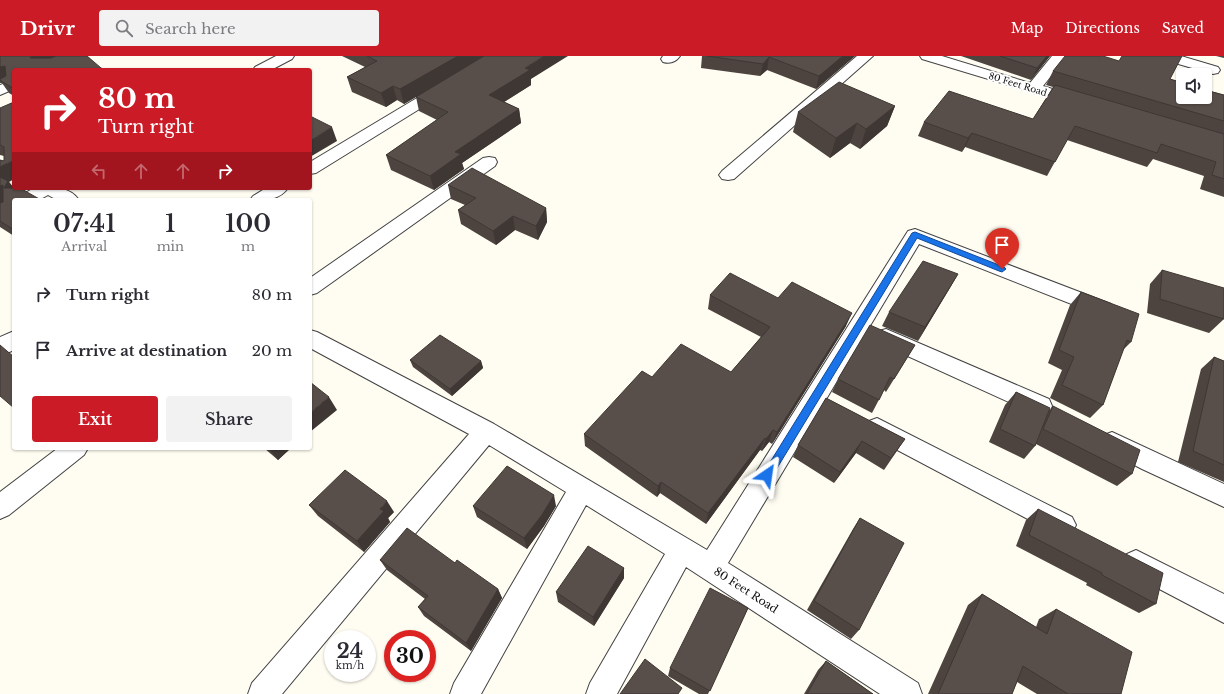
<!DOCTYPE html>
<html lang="en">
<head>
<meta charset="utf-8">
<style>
	:root { --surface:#fff; --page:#f2f2f3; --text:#2b2b33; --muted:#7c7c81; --accent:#cb1b27 }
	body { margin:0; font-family:"Libre Baskerville",serif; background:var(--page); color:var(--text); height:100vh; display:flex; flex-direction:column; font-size:15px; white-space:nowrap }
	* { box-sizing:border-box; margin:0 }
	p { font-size:13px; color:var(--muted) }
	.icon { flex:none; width:22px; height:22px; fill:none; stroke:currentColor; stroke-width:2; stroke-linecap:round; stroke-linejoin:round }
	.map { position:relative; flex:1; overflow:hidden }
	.details { position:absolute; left:12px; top:142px; width:300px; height:252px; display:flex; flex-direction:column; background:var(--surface); border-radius:4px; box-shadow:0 1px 3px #0004 }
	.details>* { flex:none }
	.top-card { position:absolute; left:12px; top:12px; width:300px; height:122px; border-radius:4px; box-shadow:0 1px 3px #0004; background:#cb1b27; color:#fff; overflow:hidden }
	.buttons { position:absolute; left:1176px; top:12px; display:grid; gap:8px }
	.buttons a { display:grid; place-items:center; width:36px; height:36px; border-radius:4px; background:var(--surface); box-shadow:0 1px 3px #0004; font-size:20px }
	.speed { position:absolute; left:324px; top:574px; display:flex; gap:8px; font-size:20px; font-weight:700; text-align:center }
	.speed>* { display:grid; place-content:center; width:52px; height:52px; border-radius:50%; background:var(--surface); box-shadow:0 1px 3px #0004; line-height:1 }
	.speed small { font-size:10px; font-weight:400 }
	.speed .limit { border:6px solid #d22; background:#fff; color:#111 }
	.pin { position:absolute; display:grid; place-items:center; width:34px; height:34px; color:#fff; margin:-41px -17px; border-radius:50% 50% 50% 0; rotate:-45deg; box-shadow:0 0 4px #0007 }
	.pin .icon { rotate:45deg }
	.me { position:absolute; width:44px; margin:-22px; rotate:32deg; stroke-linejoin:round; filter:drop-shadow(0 0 3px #0008) }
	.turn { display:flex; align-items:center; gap:14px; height:84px; padding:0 20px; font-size:18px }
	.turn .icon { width:52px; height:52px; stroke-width:2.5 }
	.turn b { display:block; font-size:28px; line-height:34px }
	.lanes { display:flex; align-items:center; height:38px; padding:0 20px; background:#0003; justify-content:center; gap:20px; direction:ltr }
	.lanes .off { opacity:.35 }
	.eta { display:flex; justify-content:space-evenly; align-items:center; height:68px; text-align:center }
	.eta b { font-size:24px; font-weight:600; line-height:28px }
	.cta { display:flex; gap:8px; margin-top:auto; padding:8px 20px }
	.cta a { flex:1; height:46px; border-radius:4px; background:var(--accent); color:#fff; font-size:16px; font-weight:600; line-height:46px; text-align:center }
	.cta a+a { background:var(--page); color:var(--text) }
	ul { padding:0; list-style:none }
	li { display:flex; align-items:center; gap:12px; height:56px; padding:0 20px }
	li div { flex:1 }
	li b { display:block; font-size:15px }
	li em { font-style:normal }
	header { display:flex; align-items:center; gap:24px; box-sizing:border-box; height:56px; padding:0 20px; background:var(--accent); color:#fff }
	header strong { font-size:19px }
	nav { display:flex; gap:22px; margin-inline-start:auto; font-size:14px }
	.search { width:280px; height:36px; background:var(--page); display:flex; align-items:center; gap:10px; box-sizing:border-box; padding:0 14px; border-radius:4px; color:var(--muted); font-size:15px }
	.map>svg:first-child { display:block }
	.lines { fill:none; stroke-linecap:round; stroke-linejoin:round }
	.minor-casing { stroke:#424242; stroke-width:2 }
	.minor { fill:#fff; fill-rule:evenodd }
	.wall { fill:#4d4440 }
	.shaded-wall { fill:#3e3734 }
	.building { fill:#594f4a; stroke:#3e3734 }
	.route { fill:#1a73e8; stroke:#114b97 }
	.labels { text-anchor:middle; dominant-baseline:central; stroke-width:4; stroke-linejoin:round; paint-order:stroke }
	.far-street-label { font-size:9px; fill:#0f0f0f; stroke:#fff }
	.street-label { font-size:11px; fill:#0f0f0f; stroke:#fff }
</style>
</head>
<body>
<header>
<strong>Drivr</strong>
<div class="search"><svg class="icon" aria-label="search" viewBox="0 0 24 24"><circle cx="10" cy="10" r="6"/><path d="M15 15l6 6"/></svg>Search here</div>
<nav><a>Map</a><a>Directions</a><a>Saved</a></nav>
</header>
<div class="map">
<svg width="1224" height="638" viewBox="0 0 1224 638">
	<rect width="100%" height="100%" fill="#fffcf1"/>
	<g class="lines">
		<g class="minor-casing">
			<path id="minor" d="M276,0H294L292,3L271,14H253L255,11Z
				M663,0H680C676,6 670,8 663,6L661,3Z
				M857,0H873L734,123L728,124L722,123L719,119L722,115Z
				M920,0H942L1030,27L1052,0H1067L1043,30L1084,43L1087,46L1084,49L1079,51L1074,49L922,3Z
				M1159,0H1181L1218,11L1220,14L1218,17L1213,18L1161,3Z
				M14,24V33L0,39V29Z
				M442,28L447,30L450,33L447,36L316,117L310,118V106L437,30Z
				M489,101L495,102L497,106L495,110L317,237L310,239V222L483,102Z
				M34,132C50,132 69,129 79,144H57L48,139L39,144H17L20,140Z
				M266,132H288C279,145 264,144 250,144L253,140Z
				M915,173L1111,248L1114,253L1111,258L1104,261L1097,258L919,188L728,507L918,627L922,638H880L686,511L617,638H586L590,627L665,498L586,449L481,638H450L454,627L566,436L489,389L282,638H248L252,627L469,378L310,292V274L317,276L494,368L707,494L908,175Z
				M886,273L1049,343L1052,350L1049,357L1041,359L1033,357L879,287L875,281L879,275Z
				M14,275V294L0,300V281Z
				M877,362L1072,461L1076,469L1072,477L1063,481L1054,477L869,379L865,372L869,365Z
				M1112,376L1224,428V451L1142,413L1104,393L1100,386L1104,379Z
				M58,392H88L84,399L9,459L0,463V436Z
				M1136,494L1224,538V567L1127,516L1123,507L1127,498Z"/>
		</g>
		<use href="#minor" class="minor"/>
	</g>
	<path class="wall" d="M0,0L14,14V40L9,37L2,27H0Z
		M342,0H484L531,23V29L504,46L519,53L521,67L462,107L464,113L434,134L391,114L386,99L437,64L419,55L416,41L404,48L397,44L386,51L352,36L347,21L365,11Z
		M702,0H855L816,33L767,14L760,20L701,12Z
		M961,0H1050L1031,24Z
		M1216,0H1224V2Z
		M1053,15L1170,23L1224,39V141L1200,133L1204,120L1153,103L1147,111L1067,84L1047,120L965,91L962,96L918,80L924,66L1033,63L1053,31L1046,29Z
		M895,50L887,70L860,93L850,87L830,102L793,76L798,56Z
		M0,52L9,126L14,132V180L0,171V104L4,105V100L0,99Z
		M448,129L546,152L547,166L538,184L515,174L496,189L461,168L458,154L465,149L451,143Z
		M1162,214L1224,263L1209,277L1147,257L1150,228Z
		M958,218L918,285L882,270L889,256Z
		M1081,236L1131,286L1123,294L1103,349L1090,362L1050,342L1062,314L1048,307L1070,249Z
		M710,239L778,242L846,270L772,388L769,386L762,395L760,394L706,468L660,437L657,441L585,390L584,378L652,321L731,316L761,281L708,253Z
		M915,289L886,336L884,334L872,357L832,336L838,323Z
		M1214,301L1224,305V426L1178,406L1201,313Z
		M410,304L481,305L483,312L452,340L413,311Z
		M1016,336L1050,354L1053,350L1132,418L1117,430L1036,388L1035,390L1024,403L989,386L1005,349Z
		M826,342L905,383L884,414L856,397L834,427L793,401L798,389Z
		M264,392H291L278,404Z
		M309,449L394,456L388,462L390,466L364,496L318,460Z
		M473,450H556L544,470L527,493L477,461Z
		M1038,453L1156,548L1139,557L1086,529L1087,527L1016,490L1026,464Z
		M860,462L859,574L851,583L807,554L853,473Z
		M380,504L455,507L498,533L502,542L471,595L424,560L418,551L425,543L387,514Z
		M624,512V522L594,570L558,546L556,536Z
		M982,538L1036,571L1039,563L1056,553L1121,638H1037L1017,626L1012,638H928L968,549Z
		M748,552L708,638H699L668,620L670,612Z
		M826,605L873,638H804L818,614Z"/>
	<path class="shaded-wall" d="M31,0H63L41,10L30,2Z
		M458,0H484L404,48L400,33Z
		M544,0H568L531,23V29L491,54L489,39L525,12Z
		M843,0H855L816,33L819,20Z
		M1047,0H1050L1031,24L1037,12Z
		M769,1L767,14L760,20L763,8Z
		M5,10L14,22L0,24V11Z
		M393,30L397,44L386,51L381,37Z
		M895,50L887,70L860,93L866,73Z
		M519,53L521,67L462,107L464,113L434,134L430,120L455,96Z
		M857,67L850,87L830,102L836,82Z
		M332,71L337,85L310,101V85Z
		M972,77L965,91L962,96L968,82Z
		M14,104V123L9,126L19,139L0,149V111Z
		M546,152L547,166L538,184L536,170Z
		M513,160L515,174L496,189L493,175Z
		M958,218L950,232L918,285L925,271Z
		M852,257L846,270L772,388L777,376Z
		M481,305L483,312L452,340L450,333Z
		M329,341L337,354L310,376V357Z
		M773,374L769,386L762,395L766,383Z
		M765,382L760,394L706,468L708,457Z
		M862,385L856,397L834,427L840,416Z
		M269,392H291L278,404Z
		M661,426L660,437L657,441L658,430Z
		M554,439L556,450L544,470L527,493L524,482Z
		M387,445L394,456L388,462L390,466L364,496L357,485L380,453Z
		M624,512V522L594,570L593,561Z
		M498,533L502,542L471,595L466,587Z"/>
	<path class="building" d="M0,0H31L30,2H51L56,0H87L101,12L106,14H14V33L0,24V23L6,20L5,10L0,11Z
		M367,0H458L400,33L393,30L381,37L347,21L377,5Z
		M484,0H544L525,12L530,14L489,39L519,53L455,96L461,98L430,120L386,99L448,56L416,41Z
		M707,0H843L819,20L769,1L763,8Z
		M1000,0H1047L1037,12Z
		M1065,0H1103L1119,5L1122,0H1182L1170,23L1183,27V41H1205V34L1224,39V65L1053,15Z
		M839,26L895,50L866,73L857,67L836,82L798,56Z
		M1055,29L1224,78V123L1212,119L1216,106L1161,88L1157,97L1075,70L1055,106L972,77L968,82L924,66L949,35L1033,63Z
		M14,46V104L0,111V104L4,105V91L0,89V52Z
		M310,60L332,71L310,85Z
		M472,112L546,152L536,170L513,160L493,175L458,154L476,142L448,129Z
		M0,121L8,125L4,132H20L41,144H14V174L0,165V147L3,146V129L0,130Z
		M923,205L958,218L925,271L889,256Z
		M1162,214L1224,232V263L1160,243Z
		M730,217L778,242L792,226L852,257L777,376L773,374L766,383L765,382L708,457L661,426L658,430L584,378L642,315L652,321L681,288L731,316L770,271L710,239Z
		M1081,236L1139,258L1131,286L1127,284L1103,349L1062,329L1074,301L1059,294Z
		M870,269L915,289L894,323L890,321L879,344L838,323Z
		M440,279L481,305L450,333L410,304Z
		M0,289L14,301V352L0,340Z
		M1214,301L1224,305V409L1193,395Z
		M310,326L329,341L310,357Z
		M1016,336L1050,352L1035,390L1000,373Z
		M826,342L905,383L891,402L862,385L840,416L798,389Z
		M1053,350L1140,394L1132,418L1043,373Z
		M507,410L554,439L542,459L524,482L473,450Z
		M345,414L387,445L380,453L384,455L357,485L309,449Z
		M1038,453L1163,517L1156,548L1102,519V517L1029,479Z
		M860,462L904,487L859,574L814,545Z
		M407,472L455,507L457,504L498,533L466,587L418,551L428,540L380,504Z
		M588,490L624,512L593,561L556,536Z
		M710,532L748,552L710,635L670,612Z
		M982,538L1047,578L1056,553L1132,596L1121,638H1068L1023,610L1012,638H938Z
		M645,603L682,632L678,638H620Z
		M826,605L873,638H807Z"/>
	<path class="route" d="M915,176L1004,211L1006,213L1002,216L999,215L917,182L771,422L767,423L764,422L762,419L764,416L912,177Z"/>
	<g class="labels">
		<g class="far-street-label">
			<text transform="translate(1018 28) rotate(17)">80 Feet Road</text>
		</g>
		<g class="street-label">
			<text transform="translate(746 534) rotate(33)">80 Feet Road</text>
		</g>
	</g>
</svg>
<div class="buttons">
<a><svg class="icon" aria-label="sound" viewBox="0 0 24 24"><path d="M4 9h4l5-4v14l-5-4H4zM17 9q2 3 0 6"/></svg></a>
</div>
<div class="speed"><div>24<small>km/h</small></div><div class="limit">30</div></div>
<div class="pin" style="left:1002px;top:213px;background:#d93025"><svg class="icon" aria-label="arrive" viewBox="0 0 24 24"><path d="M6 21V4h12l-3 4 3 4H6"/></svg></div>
<svg class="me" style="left:767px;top:419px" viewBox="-20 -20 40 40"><path d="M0-17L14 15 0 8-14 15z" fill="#1a73e8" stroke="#fff" stroke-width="4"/></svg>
<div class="top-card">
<div class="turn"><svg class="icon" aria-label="right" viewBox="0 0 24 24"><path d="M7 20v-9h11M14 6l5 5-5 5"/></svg><div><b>80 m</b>Turn right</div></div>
<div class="lanes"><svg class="icon off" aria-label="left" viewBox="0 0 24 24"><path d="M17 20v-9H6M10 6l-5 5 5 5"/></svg><svg class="icon off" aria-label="ahead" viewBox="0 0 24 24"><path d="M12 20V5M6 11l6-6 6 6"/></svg><svg class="icon off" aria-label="ahead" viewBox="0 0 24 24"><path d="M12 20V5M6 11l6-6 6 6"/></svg><svg class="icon" aria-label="right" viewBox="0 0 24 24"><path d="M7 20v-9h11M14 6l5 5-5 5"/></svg></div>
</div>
<section class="details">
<div class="eta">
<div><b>07:41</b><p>Arrival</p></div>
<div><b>1</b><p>min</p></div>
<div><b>100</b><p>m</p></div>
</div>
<ul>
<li><svg class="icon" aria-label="right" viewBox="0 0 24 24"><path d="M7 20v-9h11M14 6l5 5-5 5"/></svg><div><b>Turn right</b></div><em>80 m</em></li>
<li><svg class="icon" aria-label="arrive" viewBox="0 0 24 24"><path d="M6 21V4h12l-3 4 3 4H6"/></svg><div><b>Arrive at destination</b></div><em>20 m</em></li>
</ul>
<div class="cta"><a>Exit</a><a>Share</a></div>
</section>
</div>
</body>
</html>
